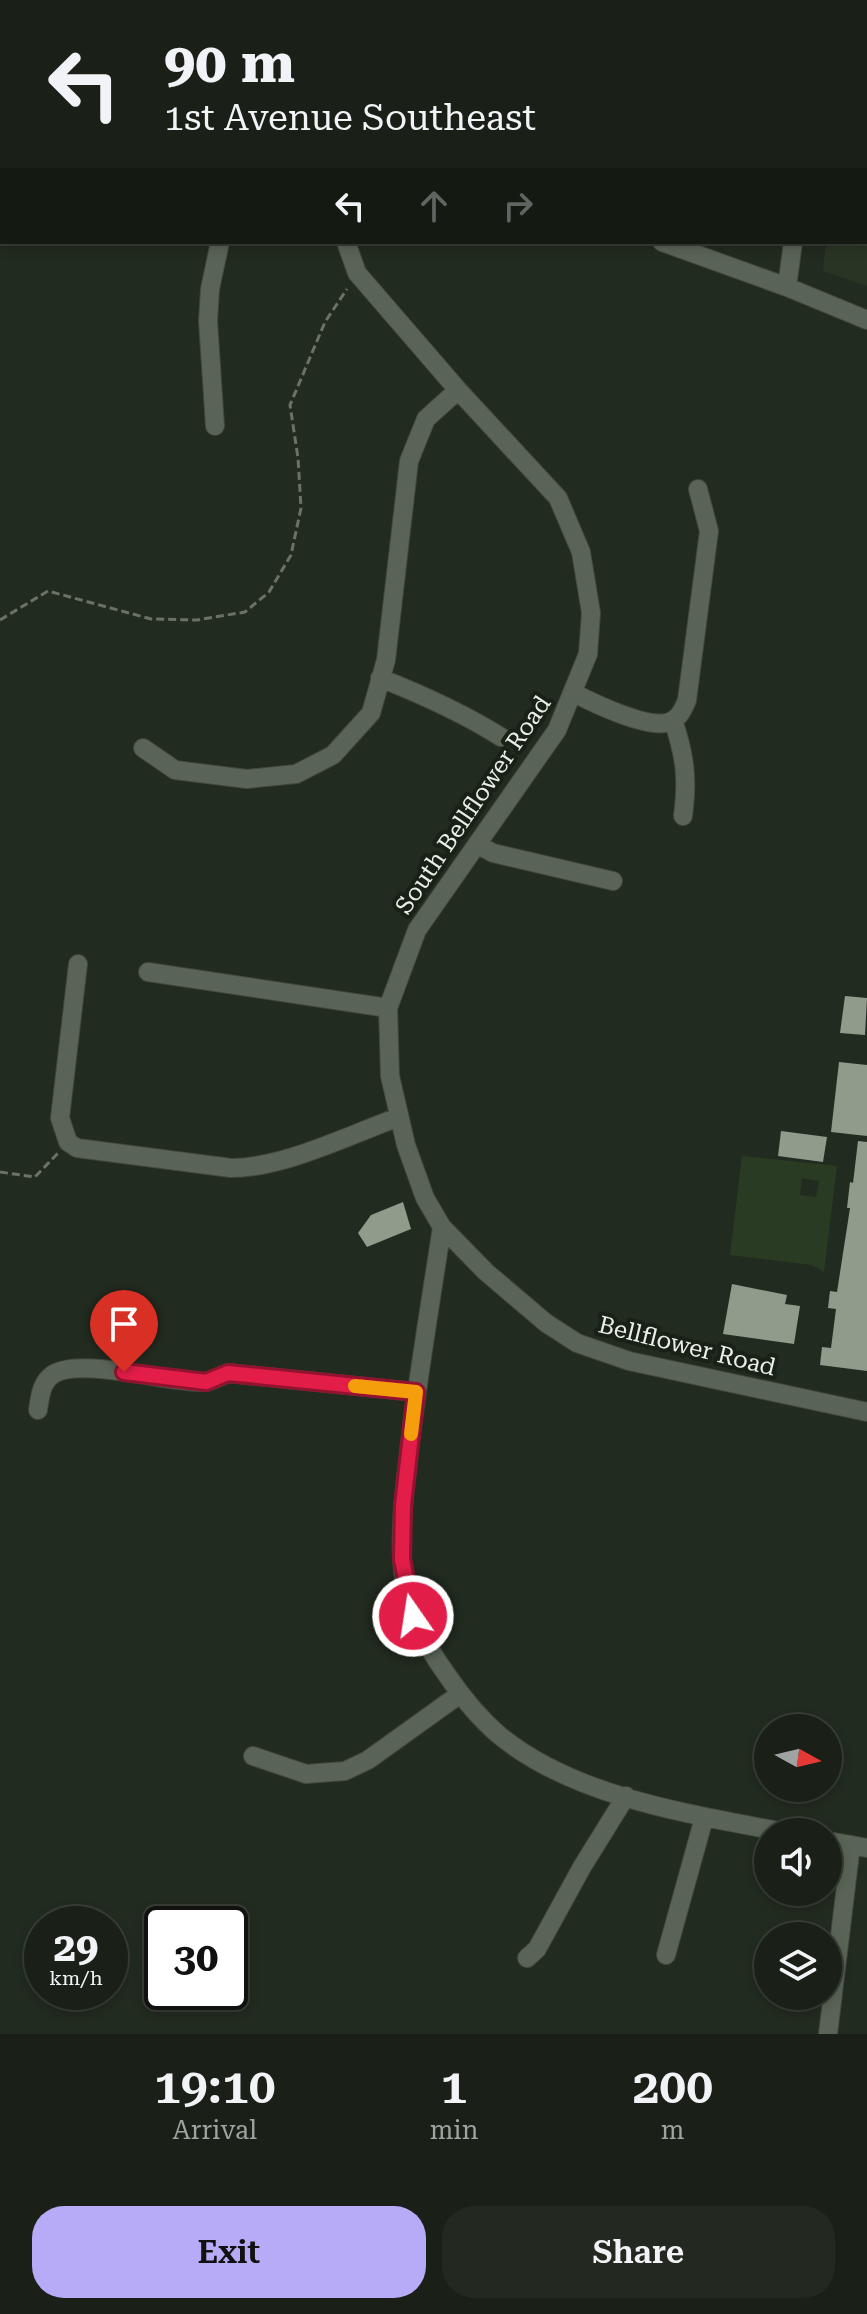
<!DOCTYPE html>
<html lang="en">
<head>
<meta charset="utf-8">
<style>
	:root { --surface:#1a2017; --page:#232820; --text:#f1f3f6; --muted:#9fa3a1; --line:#383e36; --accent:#b7abf7 }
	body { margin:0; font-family:"Roboto Serif",serif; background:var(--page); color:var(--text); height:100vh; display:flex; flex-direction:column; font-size:30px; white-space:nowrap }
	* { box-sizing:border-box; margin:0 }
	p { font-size:26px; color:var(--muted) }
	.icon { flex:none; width:44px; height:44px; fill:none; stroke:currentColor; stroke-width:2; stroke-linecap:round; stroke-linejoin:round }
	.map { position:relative; height:2034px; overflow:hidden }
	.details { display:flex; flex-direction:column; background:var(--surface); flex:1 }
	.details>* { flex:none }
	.banner { position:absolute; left:0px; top:0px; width:868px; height:244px; box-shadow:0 4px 12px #0003,0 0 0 2px var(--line); background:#1a2017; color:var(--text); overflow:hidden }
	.needle { width:52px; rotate:98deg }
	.fabs { position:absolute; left:754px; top:1714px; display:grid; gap:16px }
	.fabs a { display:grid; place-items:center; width:88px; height:88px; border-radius:50%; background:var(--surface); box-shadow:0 4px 12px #0003,0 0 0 2px var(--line); font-size:40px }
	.speed { position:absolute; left:24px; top:1906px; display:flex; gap:16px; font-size:40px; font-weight:700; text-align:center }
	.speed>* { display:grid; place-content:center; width:104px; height:104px; border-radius:50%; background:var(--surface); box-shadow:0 4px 12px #0003,0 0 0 2px var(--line); line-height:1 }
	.speed small { font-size:20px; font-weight:400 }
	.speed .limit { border:4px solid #111; border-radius:12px; background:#fff; color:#111 }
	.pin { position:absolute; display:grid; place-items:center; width:68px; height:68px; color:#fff; margin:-82px -34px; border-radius:50% 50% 50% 0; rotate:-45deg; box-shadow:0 0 8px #0007 }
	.pin .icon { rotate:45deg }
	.me { position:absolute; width:88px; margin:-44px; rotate:347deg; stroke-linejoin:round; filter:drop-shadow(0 0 6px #0008) }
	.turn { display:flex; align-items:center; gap:28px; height:168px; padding:0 32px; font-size:36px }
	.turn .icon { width:104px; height:104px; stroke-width:2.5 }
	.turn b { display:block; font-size:56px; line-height:68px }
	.lanes { display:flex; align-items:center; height:76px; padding:0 32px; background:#0003; justify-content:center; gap:40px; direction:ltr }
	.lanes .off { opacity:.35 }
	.eta { display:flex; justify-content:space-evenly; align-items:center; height:136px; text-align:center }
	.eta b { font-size:48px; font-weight:600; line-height:56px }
	.primary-button { display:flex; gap:16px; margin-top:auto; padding:16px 32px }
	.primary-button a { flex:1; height:92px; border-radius:32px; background:var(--accent); color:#111; font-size:32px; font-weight:600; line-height:92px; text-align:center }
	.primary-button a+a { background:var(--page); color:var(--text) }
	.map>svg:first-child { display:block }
	.built { fill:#293524 }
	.green { fill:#2a3b23; fill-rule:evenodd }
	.forest { fill:#48663c }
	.building { fill:#909b8c }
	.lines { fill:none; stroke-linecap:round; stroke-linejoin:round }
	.minor-casing { stroke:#41483e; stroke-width:20 }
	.path { stroke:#6a7267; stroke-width:3; stroke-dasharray:8 4; stroke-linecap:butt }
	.minor { stroke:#5a6456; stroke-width:18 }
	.route-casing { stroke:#92132f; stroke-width:20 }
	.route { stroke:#e11d48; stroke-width:14 }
	.slow { stroke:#f59e0b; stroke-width:14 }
	.labels { text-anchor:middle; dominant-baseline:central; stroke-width:8; stroke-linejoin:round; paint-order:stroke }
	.street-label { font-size:24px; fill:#e9efe7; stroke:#192116 }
</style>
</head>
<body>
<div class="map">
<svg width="867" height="2034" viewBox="0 0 867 2034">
	<rect width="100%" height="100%" fill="#222b1f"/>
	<path class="built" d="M848,0H867V286L823,271L826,242H866V2H847Z"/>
	<path class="green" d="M0,0H166L2,2V11Z
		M742,1156L837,1166L824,1272L812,1265L730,1255ZM802,1178L819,1181L816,1197L800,1195Z"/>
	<path class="forest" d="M503,0H809L503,2Z"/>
	<path class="building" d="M845,996L867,998L865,1035L840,1033Z
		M839,1062L867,1065V1136L831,1132Z
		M781,1131L827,1137L823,1162L778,1156Z
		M858,1141L867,1142V1371L820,1365L822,1347L831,1348L836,1309L828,1308L830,1291L837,1292L850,1208H847L850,1182L853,1183Z
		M403,1202L411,1229L367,1247L358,1233L371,1215Z
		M732,1284L787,1295L785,1304L800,1306L794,1344L723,1334Z"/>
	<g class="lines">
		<g class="minor-casing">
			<path id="minor" d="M170,2L171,0
				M829,2V0
				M866,2V0
				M0,19H2
				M0,145H2
				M346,242L357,273L458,390L558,498L581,552L591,613L588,654L557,730L417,930L388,1008L390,1076L406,1145L425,1198L442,1227L486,1272L546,1323L577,1343L629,1361L867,1412
				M662,242L787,287L867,320
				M787,287L793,242
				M215,426L208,321L210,289L220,242
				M380,678C423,695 463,713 501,737
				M574,693C595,704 644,727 666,723C678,721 683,710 687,700L709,531L698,489
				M673,720C685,756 688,778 683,816
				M143,748L175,770L247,779L296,774L333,755L371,713L386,660L409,461L426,419L458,390
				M477,844L493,853L613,881
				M78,964L60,1118L68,1142L77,1148L231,1168C284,1168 349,1135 399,1117
				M148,972L388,1008
				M442,1227C431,1299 419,1371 410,1443C406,1481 400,1520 402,1558C404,1601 422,1641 447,1675C462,1697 479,1718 499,1735C574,1797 690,1814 783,1832
				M38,1410C40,1397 41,1384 51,1376C76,1355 171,1384 205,1382C212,1381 221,1376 228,1373L416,1392
				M253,1756L306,1774L345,1771L368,1760L460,1694
				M828,1841L867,1848
				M666,1955L704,1818
				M527,1958L537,1949L582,1867L626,1796
				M828,2034L851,1845"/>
		</g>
		<path class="path" d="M376,2V0
			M866,21L867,22
			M0,620L48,591L151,619L197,620L245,612L269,592L291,555L301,508L298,458L290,405L325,322L347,289
			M0,1172L35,1177L58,1153"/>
		<use href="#minor" class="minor"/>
	</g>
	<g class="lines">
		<g class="route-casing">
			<path id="route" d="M124,1372L206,1382L228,1373L416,1392L403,1505L402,1559L413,1616"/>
		</g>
		<use href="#route" class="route"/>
		<path class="slow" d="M355,1386L416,1392L411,1434"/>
	</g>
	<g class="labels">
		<g class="street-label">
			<text transform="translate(473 805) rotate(-56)">South Bellflower Road</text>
			<text transform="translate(687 1346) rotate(14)">Bellflower Road</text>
		</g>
	</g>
</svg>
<div class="fabs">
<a><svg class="needle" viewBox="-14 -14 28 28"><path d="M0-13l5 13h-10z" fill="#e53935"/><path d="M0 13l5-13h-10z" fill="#9fa3a1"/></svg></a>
<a><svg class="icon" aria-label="sound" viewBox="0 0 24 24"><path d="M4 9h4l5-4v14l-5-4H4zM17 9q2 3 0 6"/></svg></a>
<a><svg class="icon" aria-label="layers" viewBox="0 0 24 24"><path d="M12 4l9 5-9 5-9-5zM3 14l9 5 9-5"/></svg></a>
</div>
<div class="speed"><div>29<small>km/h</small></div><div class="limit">30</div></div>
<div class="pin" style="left:124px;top:1372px;background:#d93025"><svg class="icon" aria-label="arrive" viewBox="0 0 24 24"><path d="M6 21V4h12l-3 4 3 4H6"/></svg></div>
<svg class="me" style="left:413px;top:1616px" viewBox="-20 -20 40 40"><circle r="17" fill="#e11d48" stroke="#fff" stroke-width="3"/><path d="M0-11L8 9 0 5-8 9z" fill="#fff"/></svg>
<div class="banner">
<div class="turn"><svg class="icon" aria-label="left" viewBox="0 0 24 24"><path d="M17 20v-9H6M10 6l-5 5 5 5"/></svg><div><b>90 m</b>1st Avenue Southeast</div></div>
<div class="lanes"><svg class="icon" aria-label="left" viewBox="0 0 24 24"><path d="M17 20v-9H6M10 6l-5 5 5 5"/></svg><svg class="icon off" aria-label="ahead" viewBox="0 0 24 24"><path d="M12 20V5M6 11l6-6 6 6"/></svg><svg class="icon off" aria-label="right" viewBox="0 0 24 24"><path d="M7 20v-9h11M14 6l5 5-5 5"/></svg></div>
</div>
</div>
<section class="details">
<div class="eta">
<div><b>19:10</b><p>Arrival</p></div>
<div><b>1</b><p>min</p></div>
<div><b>200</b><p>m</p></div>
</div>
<div class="primary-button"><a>Exit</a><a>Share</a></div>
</section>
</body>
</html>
